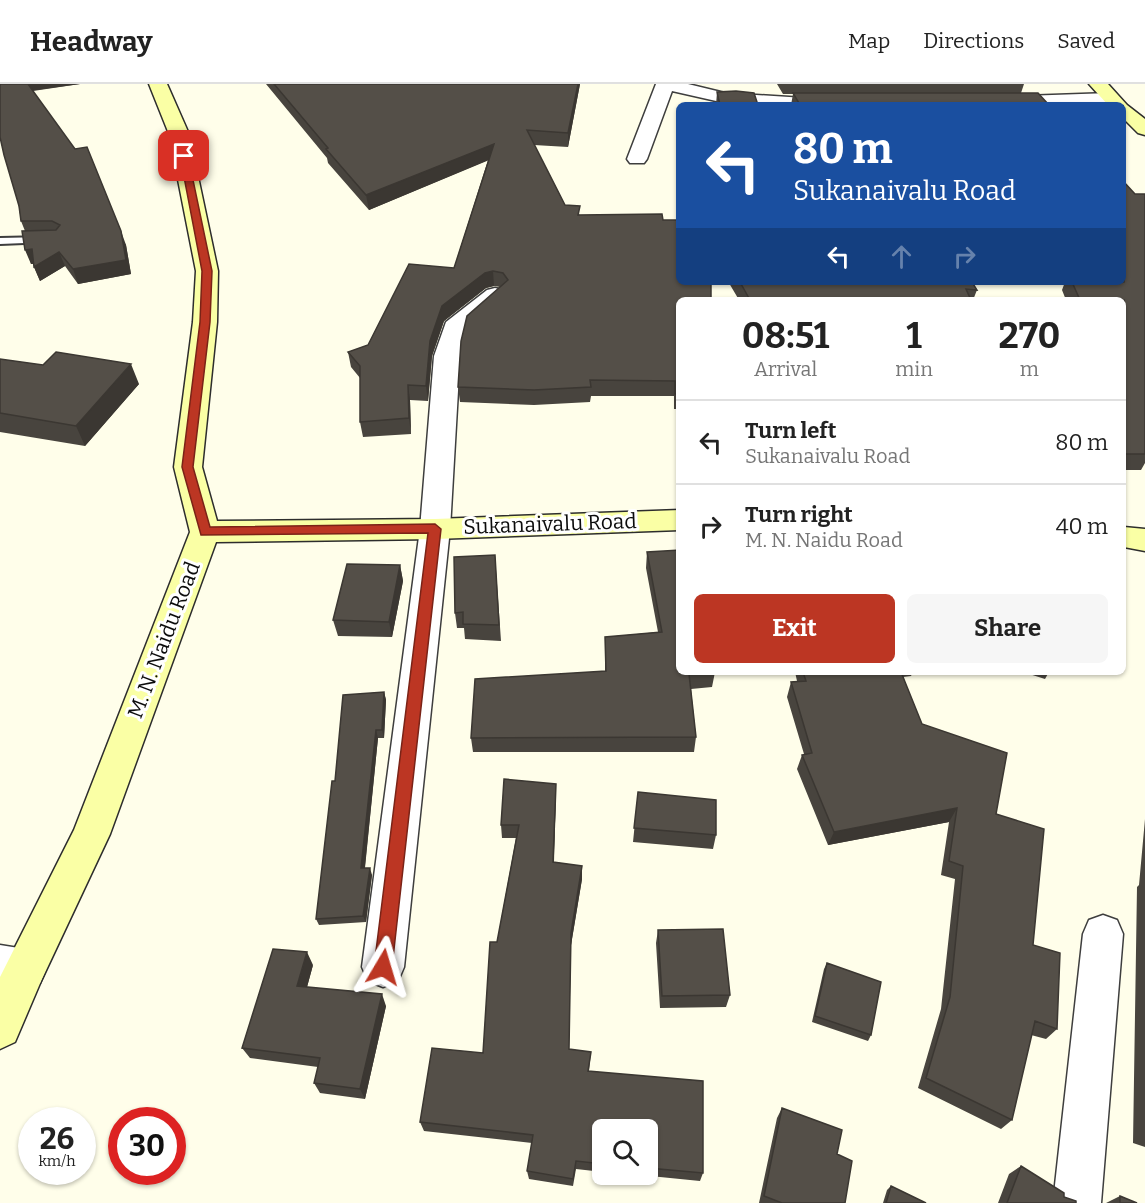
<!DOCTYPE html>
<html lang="en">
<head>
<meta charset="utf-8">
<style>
	:root { --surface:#fff; --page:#f6f6f6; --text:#222; --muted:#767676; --line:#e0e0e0; --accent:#bc3623 }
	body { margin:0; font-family:Bitter,serif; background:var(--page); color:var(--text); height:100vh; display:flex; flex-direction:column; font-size:22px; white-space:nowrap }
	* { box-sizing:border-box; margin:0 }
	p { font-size:20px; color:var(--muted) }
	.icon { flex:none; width:33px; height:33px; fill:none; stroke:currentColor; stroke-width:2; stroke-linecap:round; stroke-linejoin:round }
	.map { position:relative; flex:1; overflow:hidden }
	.drawer { position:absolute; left:676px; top:213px; width:450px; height:378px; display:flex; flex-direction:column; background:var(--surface); border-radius:9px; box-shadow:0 2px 4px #0004 }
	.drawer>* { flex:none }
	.guide { position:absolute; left:676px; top:18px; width:450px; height:183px; border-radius:9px; box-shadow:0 2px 4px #0004; background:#1a4fa0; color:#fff; overflow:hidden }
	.controls { position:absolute; left:592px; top:1035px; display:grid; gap:12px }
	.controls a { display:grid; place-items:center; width:66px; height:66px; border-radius:9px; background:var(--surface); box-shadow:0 2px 4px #0004; font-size:30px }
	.speed { position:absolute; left:18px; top:1023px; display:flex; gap:12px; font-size:30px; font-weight:700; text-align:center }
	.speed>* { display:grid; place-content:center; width:78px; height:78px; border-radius:50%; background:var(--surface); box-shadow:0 2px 4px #0004; line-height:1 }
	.speed small { font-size:15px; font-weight:400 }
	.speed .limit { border:9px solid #d22; background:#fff; color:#111 }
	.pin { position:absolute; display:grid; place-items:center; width:51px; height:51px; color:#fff; margin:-26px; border-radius:12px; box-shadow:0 3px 9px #0006 }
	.me { position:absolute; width:66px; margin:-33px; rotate:7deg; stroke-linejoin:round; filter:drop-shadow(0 0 4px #0008) }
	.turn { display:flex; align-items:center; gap:21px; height:126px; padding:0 18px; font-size:27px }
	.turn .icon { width:78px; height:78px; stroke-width:2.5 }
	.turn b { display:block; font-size:42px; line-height:51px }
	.lanes { display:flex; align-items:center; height:57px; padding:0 18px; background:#0003; justify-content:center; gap:30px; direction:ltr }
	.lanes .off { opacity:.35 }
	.eta { display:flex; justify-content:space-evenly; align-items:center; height:102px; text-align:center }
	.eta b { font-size:36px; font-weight:700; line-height:42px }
	.action { display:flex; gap:12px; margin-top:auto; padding:12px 18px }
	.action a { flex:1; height:69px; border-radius:9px; background:var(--accent); color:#fff; font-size:24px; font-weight:700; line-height:69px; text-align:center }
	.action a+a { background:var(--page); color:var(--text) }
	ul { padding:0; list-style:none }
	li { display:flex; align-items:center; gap:18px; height:84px; padding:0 18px; border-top:2px solid var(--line) }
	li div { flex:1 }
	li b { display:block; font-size:22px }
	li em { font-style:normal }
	header { display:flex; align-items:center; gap:36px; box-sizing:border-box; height:84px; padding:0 30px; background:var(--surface); border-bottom:2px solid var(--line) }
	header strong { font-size:28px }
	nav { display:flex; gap:33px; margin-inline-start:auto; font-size:21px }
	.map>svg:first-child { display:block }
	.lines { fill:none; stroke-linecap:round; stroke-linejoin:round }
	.lane-casing { stroke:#3e3e3e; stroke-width:4 }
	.street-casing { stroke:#3e3e3e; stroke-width:3 }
	.secondary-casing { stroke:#2d2d2d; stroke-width:3 }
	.lane { fill:#fff; fill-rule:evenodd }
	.street { fill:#fff; fill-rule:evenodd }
	.secondary { fill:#faffa5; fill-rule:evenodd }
	.wall { fill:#48443e }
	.shaded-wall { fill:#3b3732 }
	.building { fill:#544f48; stroke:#3b3732; stroke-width:1.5 }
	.route { fill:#bc3623; stroke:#7a2317; stroke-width:1.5 }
	.labels { text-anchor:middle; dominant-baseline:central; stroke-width:6; stroke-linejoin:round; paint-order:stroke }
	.street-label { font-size:21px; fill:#0b0b0b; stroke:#fff }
</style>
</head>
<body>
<header>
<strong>Headway</strong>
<nav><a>Map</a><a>Directions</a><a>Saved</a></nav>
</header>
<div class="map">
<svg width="1145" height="1119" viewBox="0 0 1145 1119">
	<rect width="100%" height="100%" fill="#fffeea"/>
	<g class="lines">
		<g class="lane-casing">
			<path id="lane" d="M45,153L50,156L49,158L0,160V154Z"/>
		</g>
		<g class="street-casing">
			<path id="street" d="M656,0H688L725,9L836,16L842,17L845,21L725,19L672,7L647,75L644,79H630L627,75Z
				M1110,9L1116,10L1119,14L1116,18L1066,21H991L989,18L992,14L998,13Z
				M495,204L503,206L507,211L466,246L460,272L450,445L404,883L398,897L383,903L368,897L362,883L420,445L434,272L446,238L487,206Z
				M1103,831L1117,836L1123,850L1101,1119H1053L1083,850L1089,836Z
				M0,861L25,865L40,871L46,885L40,899L25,905L0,901Z"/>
		</g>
		<g class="secondary-casing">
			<path id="secondary" d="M149,0H167L189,50L218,187L217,238L202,383L217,437L435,435L680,426V446L435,455L216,458L110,750L41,897L15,958L0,965V893L74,746L190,448L174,383L193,238L196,187L169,50Z
				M1089,0H1108L1127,21L1145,35V51L1138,49L1124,35V21H1108Z
				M1124,443L1145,445V467L1124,463Z"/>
		</g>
		<use href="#lane" class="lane"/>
		<use href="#street" class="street"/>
		<use href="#secondary" class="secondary"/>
	</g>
	<path class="wall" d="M0,0H80L33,7L126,161L131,190L78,200L65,182L40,197L34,183V180H31L25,147L21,137Z
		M266,0H580L568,63L534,61L565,121L580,131L680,216V325H674V312H591L590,318L534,321L460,318L458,303L500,203L494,202L486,204L444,237L432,272L428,317L410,316L411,350L363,353L360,338V294L351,283L348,268L368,261L454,184L488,76L369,126L328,79L327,74Z
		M777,0H1024L1021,9L1049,21H791L793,10H783Z
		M717,8L758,21H716Z
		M1135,110H1145V379L1141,386H1124V216H1066L1062,206L1065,198H1124Z
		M730,198H972L977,206L973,216H739L729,199Z
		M0,275L139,300L85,362L0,348Z
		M647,468L715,588L712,603L691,605L696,653L694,668H473L471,654L605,587V553L658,548L646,484Z
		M495,471L501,557L465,555L464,544H457L455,529Z
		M400,481L403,497L392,553L338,552L333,536Z
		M795,588H913L911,592L903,593L922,640L996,730L1057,945L1046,955L1031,951L1012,1036L1001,1045L918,1004L941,925L955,795L941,791L949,738L828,761L797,685L802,671L804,670L787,613L791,598L797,597Z
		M1023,588H1049L1045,595Z
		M384,608L386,616L384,654H378L365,784L372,791L366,838L319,841L316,835Z
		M556,700L554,778L582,782V795L571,861L569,965L591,968L589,987L703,1089L700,1097L630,1090H648V1046H603V1088L576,1085L573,1102L529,1095L527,1087L532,1059L424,1047L420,1038L483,969L497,858L516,754H502L501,741Z
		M638,708L716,751L713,765L633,758Z
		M1145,735V1063L1133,1059L1137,803L1139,801Z
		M658,846L730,911L726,923L660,924L656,859Z
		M827,879L871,951L868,957L812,938L824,885Z
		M313,881L307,903L386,922L365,1015L320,1009L314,999L318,983L250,974L242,964Z
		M782,1024L837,1070L845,1119H759L777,1034Z
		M1021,1082L1064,1113L1076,1119H998L1009,1090Z
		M891,1102L926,1119H883L887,1106Z
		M1120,1112L1137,1119H1106Z"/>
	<path class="shaded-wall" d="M27,0H80L29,7Z
		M578,0H580L568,63V49Z
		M494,60V74L369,126L366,111Z
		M121,147L126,161L131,190L78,200L73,185Z
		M32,165L38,179L31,180L25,166Z
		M59,168L65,182L40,197L34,183Z
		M493,187L494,202L486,204L444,237L432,272L428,317L426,302L430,257L442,222L485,189Z
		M131,280L139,300L85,362L76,342Z
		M408,301L410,316L411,350L409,334Z
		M400,481L403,497L392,553L389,538Z
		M384,608L386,616L384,654L382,646Z
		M376,646L378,654L364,791L361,784Z
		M556,700V714L553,791V778Z
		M957,724L949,738L828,761L834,748Z
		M582,782V795L571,861V849Z
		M370,784L372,791L366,838L363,832Z
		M307,868L313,881L304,914L297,902Z
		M382,910L386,922L365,1015L360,1005Z"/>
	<path class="building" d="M0,0H28L75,65L87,63L121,147L126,176L73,185L59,168L34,183L32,165L25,166L22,147L56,146L60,141L52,137H21L19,122L4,71L0,53Z
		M274,0H578L568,49L527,46L565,121L580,122L578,131L662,130L663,136H680V198H711V216H680V310H675V297L590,296L591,303L534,306L458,303L461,257L467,232L508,196L503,189L493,187L485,189L442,222L430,257L426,302L408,301L409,334L360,338V282L348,268L368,261L409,180L454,184L494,60L366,111L326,65L328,64Z
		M736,7L754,9L758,21H720L717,8Z
		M793,9H1038L1049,21H800Z
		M1124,98L1135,110H1145V370H1124V216H1080L1072,198H1124Z
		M740,198H972L977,206L966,205L971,216H750Z
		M56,268L131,280L76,342L0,329V275L43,281Z
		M680,466V588H714L689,590L696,653L471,654L475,595L606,587L605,553L662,548L647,468Z
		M495,471L499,541L463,540V528L455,529L454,473Z
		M347,480L400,481L389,538L333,536Z
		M803,588H901L922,640L1007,669L996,730L1044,745L1033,861L1060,869L1057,945L1035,937L1012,1036L926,994L950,913L963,782L949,777L957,724L834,748L802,671L812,669L791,598L806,597Z
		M384,608L382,646H376L361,784H370L363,832L316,835L332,697H335L343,611Z
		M504,695L556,700L553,778L582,782L571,849L569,965L591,968L588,987L703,997V1089L648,1084V1046H603V1080L576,1077L573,1095L527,1087L533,1051L420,1038L432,964L483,969L490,858H497L519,741H501Z
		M638,708L716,716V751L634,744Z
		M723,845L730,911L662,912L658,846Z
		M273,865L307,868L297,902L382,910L360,1005L314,999L320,974L242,964Z
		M827,879L881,898L871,951L815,932Z
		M782,1024L842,1046L837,1070L852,1077L845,1119H782L764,1112Z
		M1021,1082L1064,1109V1113L1076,1117V1119H1007Z
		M891,1102L926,1119H886Z
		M1120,1112L1137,1119H1120Z"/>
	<path class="route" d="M184,70L188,72L212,187L210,238L193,383L210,443L435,440L441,445L392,883L389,889L383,892L377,889L374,883L428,449L201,451L182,383L200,238L202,187L180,72Z"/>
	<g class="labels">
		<g class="street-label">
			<text transform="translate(550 440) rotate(-2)">Sukanaivalu Road</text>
			<text transform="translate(164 556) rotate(-69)">M. N. Naidu Road</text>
		</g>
	</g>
</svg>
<div class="controls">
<a><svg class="icon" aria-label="search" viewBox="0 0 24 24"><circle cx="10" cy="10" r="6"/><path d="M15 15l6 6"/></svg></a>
</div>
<div class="speed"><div>26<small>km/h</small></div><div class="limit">30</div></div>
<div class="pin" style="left:184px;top:72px;background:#d93025"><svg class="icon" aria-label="arrive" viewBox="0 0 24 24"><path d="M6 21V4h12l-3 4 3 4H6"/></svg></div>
<svg class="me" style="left:383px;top:883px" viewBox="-20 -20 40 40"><path d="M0-17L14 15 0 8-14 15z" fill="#bc3623" stroke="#fff" stroke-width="4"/></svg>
<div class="guide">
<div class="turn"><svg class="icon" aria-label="left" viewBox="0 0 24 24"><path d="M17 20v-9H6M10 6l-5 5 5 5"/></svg><div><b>80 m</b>Sukanaivalu Road</div></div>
<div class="lanes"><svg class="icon" aria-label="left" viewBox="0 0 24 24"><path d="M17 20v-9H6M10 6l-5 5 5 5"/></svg><svg class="icon off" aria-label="ahead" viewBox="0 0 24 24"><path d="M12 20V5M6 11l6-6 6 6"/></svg><svg class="icon off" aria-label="right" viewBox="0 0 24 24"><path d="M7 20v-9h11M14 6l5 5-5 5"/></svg></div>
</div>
<section class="drawer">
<div class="eta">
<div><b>08:51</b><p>Arrival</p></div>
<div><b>1</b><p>min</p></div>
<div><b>270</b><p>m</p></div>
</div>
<ul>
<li><svg class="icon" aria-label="left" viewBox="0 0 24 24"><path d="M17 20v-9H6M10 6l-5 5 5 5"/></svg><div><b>Turn left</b><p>Sukanaivalu Road</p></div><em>80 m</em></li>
<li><svg class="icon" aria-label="right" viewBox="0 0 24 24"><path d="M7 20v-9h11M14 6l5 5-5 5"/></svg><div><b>Turn right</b><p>M. N. Naidu Road</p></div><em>40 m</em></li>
</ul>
<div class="action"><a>Exit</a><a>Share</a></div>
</section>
</div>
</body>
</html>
